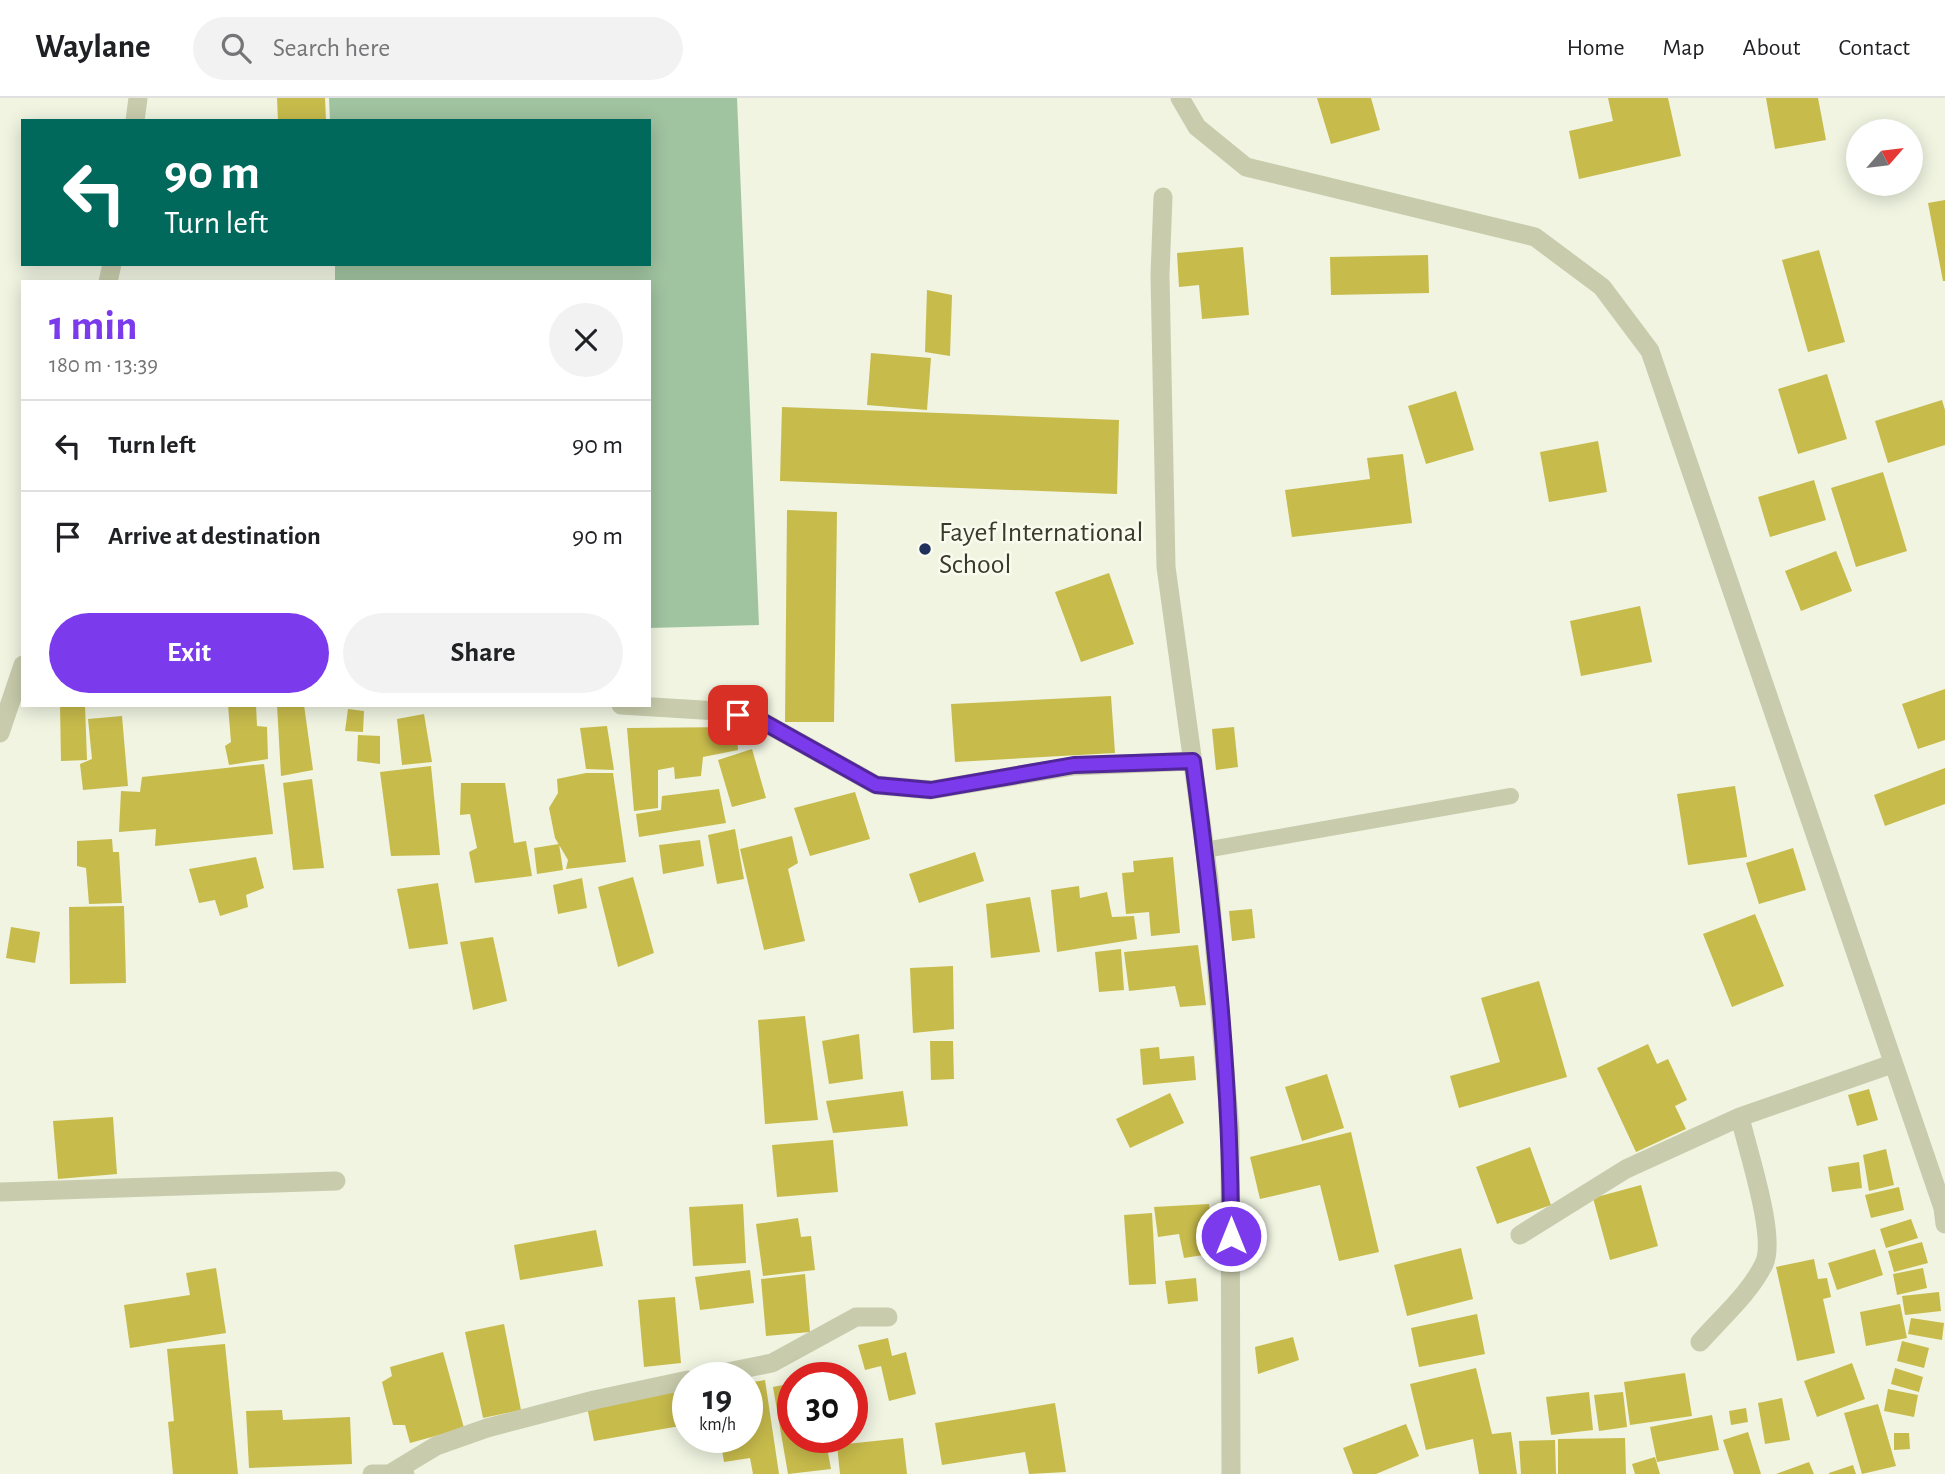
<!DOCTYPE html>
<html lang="en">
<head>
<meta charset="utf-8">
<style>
	:root { --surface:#fff; --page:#f2f2f2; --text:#202124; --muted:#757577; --line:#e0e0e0; --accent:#7c3aed }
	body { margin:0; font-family:"Alegreya Sans",sans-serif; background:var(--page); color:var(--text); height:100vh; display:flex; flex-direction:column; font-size:26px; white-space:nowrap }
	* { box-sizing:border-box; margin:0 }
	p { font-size:23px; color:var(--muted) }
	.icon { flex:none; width:38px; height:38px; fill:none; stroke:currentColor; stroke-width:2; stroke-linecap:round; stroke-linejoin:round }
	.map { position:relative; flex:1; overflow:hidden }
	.details { position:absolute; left:21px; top:182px; width:630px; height:427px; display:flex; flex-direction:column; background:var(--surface); border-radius:0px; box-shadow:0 4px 18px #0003 }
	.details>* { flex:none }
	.hud { position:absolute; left:21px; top:21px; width:630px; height:147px; border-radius:0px; box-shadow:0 4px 18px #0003; background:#00695c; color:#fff; overflow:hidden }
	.needle { width:46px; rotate:62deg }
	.controls { position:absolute; left:1846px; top:21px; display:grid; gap:14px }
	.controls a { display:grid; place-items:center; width:77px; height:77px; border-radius:50%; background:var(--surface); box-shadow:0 4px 18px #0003; font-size:35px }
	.speed { position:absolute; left:672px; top:1264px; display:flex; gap:14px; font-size:35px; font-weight:700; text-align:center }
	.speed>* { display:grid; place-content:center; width:91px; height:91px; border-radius:50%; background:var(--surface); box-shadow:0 4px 18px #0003; line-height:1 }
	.speed small { font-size:18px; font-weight:400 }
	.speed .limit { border:10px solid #d22; background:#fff; color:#111 }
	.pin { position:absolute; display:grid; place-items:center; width:60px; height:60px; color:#fff; margin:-30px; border-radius:14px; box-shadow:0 4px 10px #0006 }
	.me { position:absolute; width:77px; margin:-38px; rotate:0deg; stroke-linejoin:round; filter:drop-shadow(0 0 5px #0008) }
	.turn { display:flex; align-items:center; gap:24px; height:147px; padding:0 28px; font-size:32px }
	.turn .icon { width:91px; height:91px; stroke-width:2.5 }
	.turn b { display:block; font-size:49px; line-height:60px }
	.round { display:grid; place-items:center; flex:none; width:74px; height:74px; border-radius:37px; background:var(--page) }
	.head { display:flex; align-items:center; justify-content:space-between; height:119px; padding:0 28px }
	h1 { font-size:42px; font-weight:600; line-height:52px; color:var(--accent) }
	.action { display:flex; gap:14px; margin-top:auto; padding:14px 28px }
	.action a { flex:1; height:80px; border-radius:42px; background:var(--accent); color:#fff; font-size:28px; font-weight:600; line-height:80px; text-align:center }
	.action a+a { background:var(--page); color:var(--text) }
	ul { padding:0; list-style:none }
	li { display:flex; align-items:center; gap:21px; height:91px; padding:0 28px; border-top:2px solid var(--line) }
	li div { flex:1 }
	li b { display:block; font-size:26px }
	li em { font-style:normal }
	header { display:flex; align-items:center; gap:42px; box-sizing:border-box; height:98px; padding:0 35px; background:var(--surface); border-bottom:2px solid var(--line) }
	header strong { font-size:33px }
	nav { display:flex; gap:38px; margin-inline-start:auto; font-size:24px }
	.search { width:490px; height:63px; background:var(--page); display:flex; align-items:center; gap:18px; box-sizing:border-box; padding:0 24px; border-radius:38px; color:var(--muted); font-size:26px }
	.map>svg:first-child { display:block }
	.green { fill:#a0c3a0 }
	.building { fill:#c7bb4c }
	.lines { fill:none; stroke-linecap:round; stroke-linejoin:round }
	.service { stroke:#c8ccac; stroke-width:16 }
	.minor { stroke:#c8ccac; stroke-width:19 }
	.tertiary { stroke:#c8ccac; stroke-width:19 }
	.route-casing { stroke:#51269a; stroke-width:18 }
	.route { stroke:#7c3aed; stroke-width:12 }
	.poi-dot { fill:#1f305d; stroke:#f8fbee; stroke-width:2.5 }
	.labels { text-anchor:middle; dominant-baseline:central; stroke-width:5; stroke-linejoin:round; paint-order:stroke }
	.poi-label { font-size:28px; fill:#3a3a2b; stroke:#f8fbee; text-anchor:start }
</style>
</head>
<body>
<header>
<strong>Waylane</strong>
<div class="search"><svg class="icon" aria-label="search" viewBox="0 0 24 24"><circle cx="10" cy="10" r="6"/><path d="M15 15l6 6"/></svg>Search here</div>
<nav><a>Home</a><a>Map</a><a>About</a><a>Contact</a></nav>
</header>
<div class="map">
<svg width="1945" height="1376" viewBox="0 0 1945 1376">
	<rect width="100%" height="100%" fill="#f0f4e1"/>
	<path class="green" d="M329,0H737L759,527L649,530V184H335V166H649V23H330Z"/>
	<path class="building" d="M277,0H325L326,23H278Z
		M1317,0H1371L1380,32L1331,46Z
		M1608,0H1668L1681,58L1579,81L1569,33L1613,23Z
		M1766,0H1818L1826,42L1775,51Z
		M1945,102V183H1943L1928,105Z
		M1243,149L1249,217L1202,221L1199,187L1179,189L1177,155Z
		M1819,152L1845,244L1808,254L1782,162Z
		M1428,157L1429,195L1331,197L1330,159Z
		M927,192L952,197L950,258L925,254Z
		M871,255L931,260L927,312L867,307Z
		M1827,276L1847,341L1798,356L1778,291Z
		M1456,293L1474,352L1426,366L1408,308Z
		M1942,302L1945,312V347L1888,365L1875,323Z
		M782,309L1119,322L1117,396L780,383Z
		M1598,343L1607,394L1549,404L1540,354Z
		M1403,356L1412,425L1292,439L1285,392L1370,381L1367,360Z
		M1883,374L1907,453L1856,469L1831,390Z
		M1814,382L1826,422L1770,439L1758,399Z
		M787,412L837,414L834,624H785Z
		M1836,453L1852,493L1801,513L1785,473Z
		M1109,475L1134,546L1081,564L1055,494Z
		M1640,508L1652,564L1581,578L1570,523Z
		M1945,591V642L1918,651L1902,606Z
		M1111,598L1115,655L955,664L951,606Z
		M60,607H85L87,662L61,663Z
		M228,607H256L257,628L267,629L268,661L229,667L225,648L231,644Z
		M277,607H304L313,672L281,678Z
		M348,611L364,613L363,634L345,633Z
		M424,616L432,664L402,667L397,621Z
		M122,618L128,688L83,692L80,666L92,661L88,621Z
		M607,628L614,672L586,671L580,630Z
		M736,629L738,652L703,659L701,678L675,681L674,669L658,672V710L634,713L627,630Z
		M1234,629L1238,669L1216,672L1212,631Z
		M358,637L380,638V666L357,663Z
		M752,651L766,700L732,709L718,662Z
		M264,666L273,736L155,748L156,731L119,734L121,693L140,694L142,679Z
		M431,668L440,757L391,758L380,674Z
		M1945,670V706L1885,728L1874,697Z
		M586,675H613L626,764L566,771L568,762L555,740L549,710L558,695L557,681Z
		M312,681L324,770L293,772L283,685Z
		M461,685H505L514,745L526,743L532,778L475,785L469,754L477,750L470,716L460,717Z
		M1735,688L1747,759L1688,767L1677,696Z
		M719,691L726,725L639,739L636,716L661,712L662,698Z
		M855,694L870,741L810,758L794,710Z
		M735,731L744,781L717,786L708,737Z
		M792,738L798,765L788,771L805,843L764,852L740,751Z
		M112,741L113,754H119L122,805L89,806L86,770L77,768V743Z
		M700,742L704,768L663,776L659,747Z
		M559,746L563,772L537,776L534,750Z
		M1793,750L1806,792L1759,806L1746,765Z
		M975,754L984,783L919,805L909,776Z
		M256,759L264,790L246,797L248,809L220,818L215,802L199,805L189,771Z
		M1173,759L1180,835L1151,838L1149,814L1126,816L1122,775L1134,774L1133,763Z
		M633,779L654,855L618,869L598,789Z
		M582,780L587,810L558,816L553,787Z
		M438,785L448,846L409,851L397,791Z
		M1079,788L1080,800L1107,794L1112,819L1134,818L1137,841L1057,854L1051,792Z
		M1030,799L1040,854L991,860L986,806Z
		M124,808L126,885L70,886L69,809Z
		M1252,811L1255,840L1232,843L1229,813Z
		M1755,816L1784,888L1732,909L1703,836Z
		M11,829L40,834L35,865L6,860Z
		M493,839L507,903L473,912L460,844Z
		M1198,847L1206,907L1180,909L1175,888L1129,893L1124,854Z
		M1121,851L1124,892L1099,894L1095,854Z
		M953,868L954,931L913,935L910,870Z
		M1539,883L1567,979L1459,1010L1450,978L1500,964L1481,900Z
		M805,918L818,1022L765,1026L758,922Z
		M859,936L863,981L829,986L822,943Z
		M930,943H953L954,981L931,982Z
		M1648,946L1657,966L1668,961L1687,1002L1675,1008L1686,1031L1636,1054L1597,970Z
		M1159,949L1160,961L1194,958L1196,982L1143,987L1140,951Z
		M1327,976L1344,1030L1302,1043L1285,989Z
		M1869,991L1878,1022L1857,1028L1848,997Z
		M903,993L908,1028L833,1035L826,1003Z
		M1170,995L1184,1025L1130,1050L1116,1021Z
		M113,1019L117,1076L58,1081L53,1023Z
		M1351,1034L1379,1154L1339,1163L1320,1087L1260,1101L1250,1059Z
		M833,1042L838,1094L777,1099L772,1047Z
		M1530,1049L1551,1107L1497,1126L1476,1069Z
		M1886,1051L1894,1087L1869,1093L1863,1057Z
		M1859,1064L1862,1090L1832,1094L1828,1069Z
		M1641,1087L1658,1148L1610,1162L1593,1100Z
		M1899,1089L1904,1112L1871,1120L1865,1097Z
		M743,1106L746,1165L693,1168L689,1109Z
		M1209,1106L1216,1155L1184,1160L1179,1136L1158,1139L1154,1109Z
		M1152,1115L1156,1186L1129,1187L1124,1117Z
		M798,1120L801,1139L811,1138L815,1172L763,1178L756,1126Z
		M1911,1121L1918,1140L1886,1150L1880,1131Z
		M596,1132L603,1168L520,1182L514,1147Z
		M1922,1144L1928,1165L1894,1174L1888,1153Z
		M1461,1150L1473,1201L1407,1218L1394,1167Z
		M1875,1151L1883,1177L1837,1192L1828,1165Z
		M1814,1161L1818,1181L1827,1180L1831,1199L1823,1201L1835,1255L1797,1263L1776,1169Z
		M216,1170L226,1235L130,1250L124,1207L190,1197L186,1175Z
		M1923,1170L1927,1190L1897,1197L1893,1176Z
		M750,1172L754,1205L700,1212L695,1179Z
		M805,1176L810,1234L766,1238L761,1181Z
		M1196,1180L1198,1203L1168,1206L1165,1183Z
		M1939,1194L1941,1213L1905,1217L1902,1198Z
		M675,1199L681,1265L644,1269L638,1202Z
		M1900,1206L1907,1240L1866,1248L1860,1214Z
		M1477,1216L1485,1256L1419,1269L1411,1230Z
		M1911,1220L1944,1225L1942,1242L1908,1236Z
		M504,1226L521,1312L483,1320L465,1234Z
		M1293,1239L1299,1262L1258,1276L1255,1249Z
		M888,1240L892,1258L906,1254L916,1296L889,1303L881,1268L865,1272L858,1247Z
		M1902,1243L1929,1250L1924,1270L1897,1263Z
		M225,1246L238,1376H173L168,1324L174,1323L167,1251Z
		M443,1254L464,1330L410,1345L405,1327H393L382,1284L392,1278L390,1269Z
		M1852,1265L1865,1301L1817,1319L1804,1283Z
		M1476,1270L1492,1336L1511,1334L1517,1376H1479L1473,1341L1426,1352L1410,1286Z
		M1895,1270L1923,1279L1919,1294L1891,1286Z
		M1685,1275L1692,1318L1630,1327L1624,1284Z
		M765,1282L779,1376H753L750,1360L724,1364L720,1339H747V1285Z
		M793,1285V1339H825L831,1371L788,1376L773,1289Z
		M688,1291V1324H685L681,1292Z
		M1888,1291L1918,1297L1914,1319L1884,1313Z
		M674,1293L680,1328L594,1343L587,1309Z
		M1589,1294L1593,1332L1551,1337L1546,1299Z
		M1623,1294L1627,1329L1599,1333L1594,1297Z
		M1782,1300L1790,1342L1765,1346L1758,1305Z
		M1055,1305L1066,1374L1029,1376L1025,1354L942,1367L935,1325Z
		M1878,1306L1896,1368L1862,1376L1844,1315Z
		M1746,1310L1748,1324L1731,1327L1729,1313Z
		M282,1312L283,1322L350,1319L352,1366L249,1370L246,1313Z
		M1712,1317L1719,1352L1657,1364L1650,1329Z
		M1406,1326L1419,1358L1376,1376H1353L1343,1350Z
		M1748,1334L1761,1376H1734L1723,1342Z
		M1894,1335H1909L1910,1351L1894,1352Z
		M903,1340L907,1376H840L837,1347Z
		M1625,1340L1626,1376H1558V1341Z
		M1555,1342L1556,1376H1521L1519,1343Z
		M1655,1359L1660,1376H1635L1632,1366Z
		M1809,1364L1814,1376H1776Z
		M1853,1367L1856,1376H1829V1375Z"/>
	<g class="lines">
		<path class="service" d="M1205,752L1511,698"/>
		<path class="minor" d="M135,23L138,0
			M1163,99L1160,177L1166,469L1209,782L1230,1033L1231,1376
			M108,184L112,166
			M621,607L718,613L758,621L876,687L931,692L1074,668L1193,663
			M0,635L23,567
			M0,1094L336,1083
			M1520,1137L1626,1071L1740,1019L1892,966
			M1700,1244C1721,1220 1750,1195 1764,1166C1777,1139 1747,1051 1740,1019
			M702,1279L772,1265L856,1219H888
			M393,1374L436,1348L487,1330L594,1302L688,1282
			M372,1376H405"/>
		<path class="tertiary" d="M1180,0L1197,29L1246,69L1535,139L1602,189L1650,253L1943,1110L1945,1126"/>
	</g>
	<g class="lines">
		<g class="route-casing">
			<path id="route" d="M738,617L758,621L876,687L931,692L1074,667L1193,663C1214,821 1231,979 1231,1138"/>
		</g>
		<use href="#route" class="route"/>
	</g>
	<circle class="poi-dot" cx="925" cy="451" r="7"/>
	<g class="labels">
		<g class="poi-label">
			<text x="939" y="435">Fayef International<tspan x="939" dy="32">School</tspan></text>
		</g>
	</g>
</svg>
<div class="controls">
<a><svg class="needle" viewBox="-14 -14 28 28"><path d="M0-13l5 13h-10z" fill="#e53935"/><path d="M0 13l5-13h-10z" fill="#757577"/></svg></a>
</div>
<div class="speed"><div>19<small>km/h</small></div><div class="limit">30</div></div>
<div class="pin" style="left:738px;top:617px;background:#d93025"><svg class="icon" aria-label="arrive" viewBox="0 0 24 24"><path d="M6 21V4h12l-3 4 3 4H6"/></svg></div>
<svg class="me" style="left:1231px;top:1138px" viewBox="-20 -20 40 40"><circle r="17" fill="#7c3aed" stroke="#fff" stroke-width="3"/><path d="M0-11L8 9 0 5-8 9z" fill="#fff"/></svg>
<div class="hud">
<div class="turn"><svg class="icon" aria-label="left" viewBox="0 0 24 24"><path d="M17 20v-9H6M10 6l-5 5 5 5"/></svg><div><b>90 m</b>Turn left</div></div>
</div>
<section class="details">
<div class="head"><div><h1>1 min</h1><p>180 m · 13:39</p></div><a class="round"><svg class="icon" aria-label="close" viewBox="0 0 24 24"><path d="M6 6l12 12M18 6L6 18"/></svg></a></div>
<ul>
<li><svg class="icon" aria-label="left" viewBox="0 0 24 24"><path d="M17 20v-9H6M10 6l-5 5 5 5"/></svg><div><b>Turn left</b></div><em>90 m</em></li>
<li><svg class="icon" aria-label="arrive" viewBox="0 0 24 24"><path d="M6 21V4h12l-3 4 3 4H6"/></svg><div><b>Arrive at destination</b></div><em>90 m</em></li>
</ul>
<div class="action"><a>Exit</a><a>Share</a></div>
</section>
</div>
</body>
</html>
